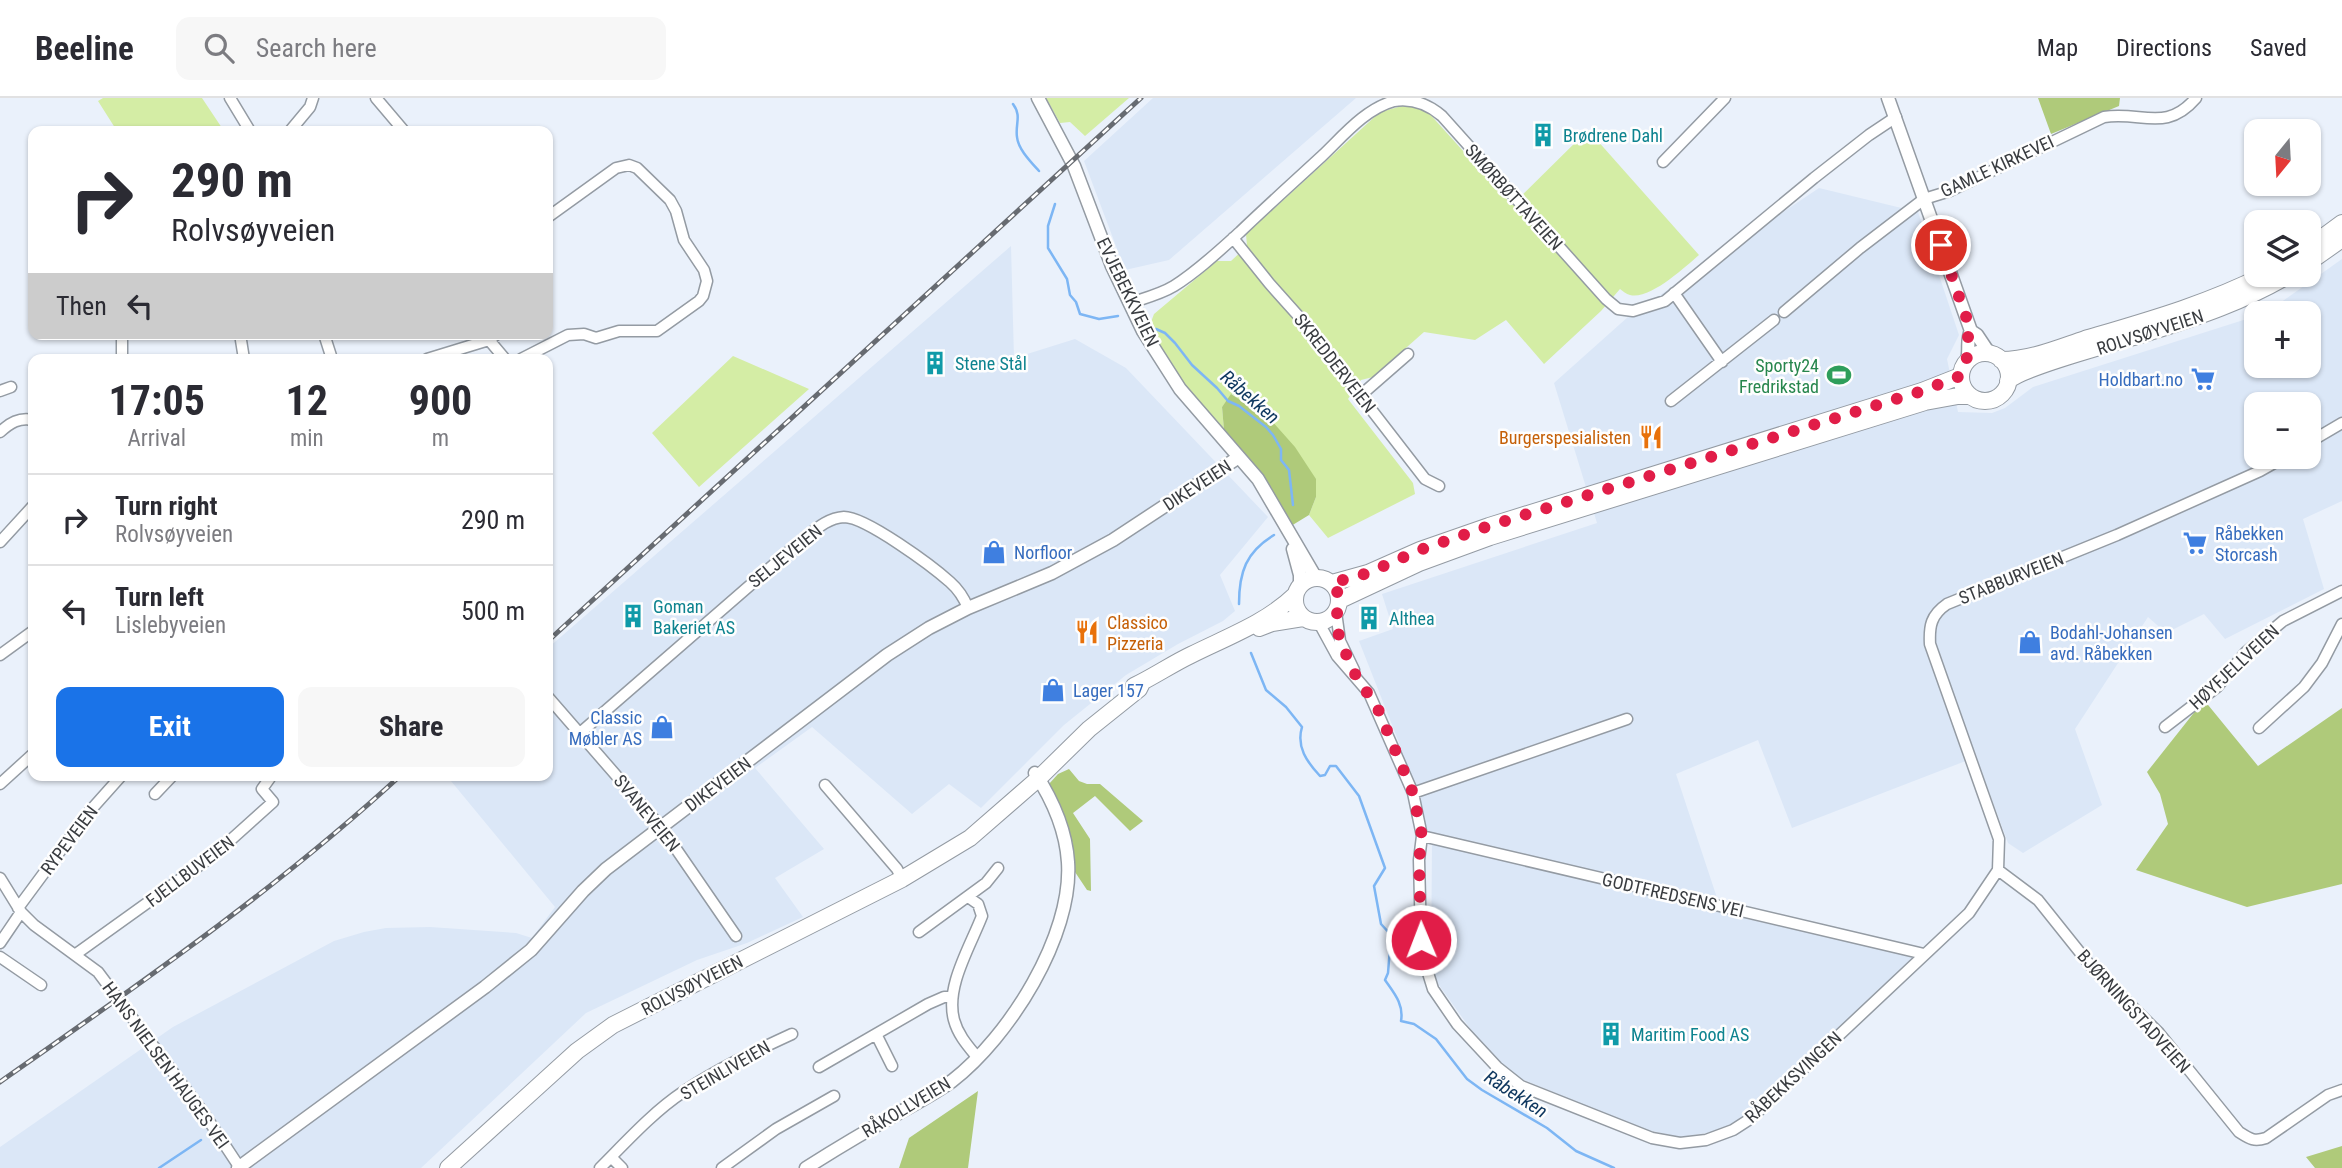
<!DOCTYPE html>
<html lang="en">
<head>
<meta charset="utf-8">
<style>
	:root { --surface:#fff; --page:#f7f7f7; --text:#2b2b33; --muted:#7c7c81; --line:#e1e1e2; --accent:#1a73e8 }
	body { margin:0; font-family:"Roboto Condensed",sans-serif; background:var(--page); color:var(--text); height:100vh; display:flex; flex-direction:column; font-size:26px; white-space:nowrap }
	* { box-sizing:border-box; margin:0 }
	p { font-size:23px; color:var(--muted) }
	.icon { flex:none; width:38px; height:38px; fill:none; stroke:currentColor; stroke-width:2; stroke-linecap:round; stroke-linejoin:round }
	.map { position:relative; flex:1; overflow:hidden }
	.drawer { position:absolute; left:28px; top:256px; width:525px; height:427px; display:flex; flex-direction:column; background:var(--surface); border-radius:14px; box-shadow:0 2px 5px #0004 }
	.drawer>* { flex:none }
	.banner { position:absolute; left:28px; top:28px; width:525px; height:214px; border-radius:14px; box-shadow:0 2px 5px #0004; background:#fff; color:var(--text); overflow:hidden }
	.needle { width:46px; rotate:198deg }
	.fabs { position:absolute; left:2244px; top:21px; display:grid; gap:14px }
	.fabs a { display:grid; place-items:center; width:77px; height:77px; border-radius:14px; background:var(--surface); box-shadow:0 2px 5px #0004; font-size:35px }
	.pin { position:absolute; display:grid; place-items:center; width:60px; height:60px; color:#fff; margin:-30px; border:4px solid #fff; border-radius:50%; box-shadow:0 2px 7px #0007 }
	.me { position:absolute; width:77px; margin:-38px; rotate:359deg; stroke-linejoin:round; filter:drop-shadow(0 0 5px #0008) }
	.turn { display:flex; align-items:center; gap:24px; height:147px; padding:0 28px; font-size:32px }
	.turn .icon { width:91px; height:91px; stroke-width:2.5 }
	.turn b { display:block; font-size:49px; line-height:60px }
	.then { display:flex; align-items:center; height:66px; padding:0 28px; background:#0003; gap:14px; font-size:26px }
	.eta { display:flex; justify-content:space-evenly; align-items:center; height:119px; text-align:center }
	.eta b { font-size:42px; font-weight:700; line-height:49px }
	.action { display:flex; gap:14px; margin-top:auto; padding:14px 28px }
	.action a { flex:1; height:80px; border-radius:14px; background:var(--accent); color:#fff; font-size:28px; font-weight:700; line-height:80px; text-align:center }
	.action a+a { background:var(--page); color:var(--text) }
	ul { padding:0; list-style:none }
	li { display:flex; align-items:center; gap:21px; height:91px; padding:0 28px; border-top:2px solid var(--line) }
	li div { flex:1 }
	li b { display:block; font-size:26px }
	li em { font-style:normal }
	header { display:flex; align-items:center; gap:42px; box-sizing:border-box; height:98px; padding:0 35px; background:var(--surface); border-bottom:2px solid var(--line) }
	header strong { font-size:33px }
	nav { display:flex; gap:38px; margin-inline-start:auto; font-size:24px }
	.search { width:490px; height:63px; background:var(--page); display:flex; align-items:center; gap:18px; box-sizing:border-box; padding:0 24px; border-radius:14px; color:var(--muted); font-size:26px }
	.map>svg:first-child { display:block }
	.built { fill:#dbe7f7; fill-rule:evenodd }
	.green { fill:#d4eda5 }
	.forest { fill:#afca7a }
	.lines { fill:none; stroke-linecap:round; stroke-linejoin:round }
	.stream { stroke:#7db6f4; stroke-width:2.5 }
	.minor-casing { stroke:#949ba3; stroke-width:13 }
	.tertiary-casing { stroke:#949ba3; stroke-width:15 }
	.primary-casing { stroke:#949ba3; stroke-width:18 }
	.minor { stroke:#fff; stroke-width:10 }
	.tertiary { stroke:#fff; stroke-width:12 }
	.primary { stroke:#fff; stroke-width:16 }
	.rail-casing { stroke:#676b71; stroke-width:5 }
	.rail { stroke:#fefefe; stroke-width:2.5; stroke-dasharray:8; stroke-linecap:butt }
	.route { stroke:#e11d48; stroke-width:12; stroke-dasharray:0 21.6 }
	.labels { text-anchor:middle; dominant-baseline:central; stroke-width:5; stroke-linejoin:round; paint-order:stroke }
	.culture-label { font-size:18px; fill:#0d838f; stroke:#fefefe; text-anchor:start }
	.street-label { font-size:18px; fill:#393c40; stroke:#fefefe }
	.leisure-label { font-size:18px; fill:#27864d; stroke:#fefefe; text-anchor:end }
	.shop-label { font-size:18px; fill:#366cbe; stroke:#fefefe; text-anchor:start }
	.food-label { font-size:18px; fill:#c56008; stroke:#fefefe; text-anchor:end }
	.water-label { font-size:19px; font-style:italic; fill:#0e375f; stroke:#fefefe }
</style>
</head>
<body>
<header>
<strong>Beeline</strong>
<div class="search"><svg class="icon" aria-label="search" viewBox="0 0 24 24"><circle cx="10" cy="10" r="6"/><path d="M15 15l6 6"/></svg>Search here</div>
<nav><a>Map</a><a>Directions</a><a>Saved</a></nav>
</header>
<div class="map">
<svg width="2342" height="1070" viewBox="0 0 2342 1070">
	<rect width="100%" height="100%" fill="#eaf1fb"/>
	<path class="built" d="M1153,0H1356L1169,162L1125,172L1084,63Z
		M1819,90L1918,114L1959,237L1947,261L1958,314L1992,315L2005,310L2033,289L2256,218V268H2308V215H2266L2342,161V403L2303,421L2324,491L2225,541L2204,516L2166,535L2148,519L2075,631L2102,707L2023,755L2008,745L1976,659L1792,730L1758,642L1676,676L1722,815L1914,859L1751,1016L1718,1033L1680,1039L1643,1031L1500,972L1431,876L1432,745L1398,642L1359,543L1393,531L1382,496L1597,425L1554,285L1629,218ZM2256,306H2308V359H2256Z
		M1011,148L1014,260L1075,241L1126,270L1268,419L1220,477L1235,513L1223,523L1178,546L1126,577L1064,627L981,710L949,686L912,716L812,629L755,670L824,751L775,780L803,819L747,845L697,862L586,915L421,1070H0V1049L173,929L334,843L364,834L386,830L430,829L516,835L532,840L555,809L446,677H548V550Z"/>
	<path class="green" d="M103,0H202L224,33H117L98,3Z
		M1046,0H1129L1085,38L1070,24L1060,25Z
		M1406,7L1427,13L1512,107L1588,32L1699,157C1685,169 1650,202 1630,197C1626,196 1623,193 1620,191L1601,213L1544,266L1506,222L1475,242L1424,234L1373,279L1361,282L1348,301L1413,385L1415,396L1328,440L1309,417L1316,399L1249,310L1232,296L1222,309L1224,332L1181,286L1151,239V224L1154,216L1217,163H1231L1247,148L1246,136L1380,14Z
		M733,258L809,291L699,389L652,335Z"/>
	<path class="forest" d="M2038,0H2120L2119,8L2051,36Z
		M1231,296L1271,322L1295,349L1316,381V399L1309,417L1291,428L1270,394L1224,332L1222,309Z
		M2204,602L2258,668L2342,610V786L2247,809L2136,772L2168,726L2160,696L2147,674Z
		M1069,671L1079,683L1087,686H1100L1143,723L1130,733L1095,698L1073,715L1090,741L1091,793L1087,792L1073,771V746L1049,686L1058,676Z
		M978,993L968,1070H899L909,1040Z
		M2342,1048V1070H2315L2306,1059Z"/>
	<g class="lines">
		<path class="stream" d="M1013,6C1022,18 1015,26 1017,39C1018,51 1031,64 1039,73
			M1055,106L1048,128V150L1067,181L1070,197L1076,204L1080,216L1099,221L1118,218
			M1156,231L1165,235L1175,245L1192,267L1217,290L1228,303L1239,308L1266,329L1273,337L1281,351V362L1289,372L1293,407
			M1239,506C1239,474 1246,454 1274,437
			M1251,555L1266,592L1286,609L1302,629C1296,649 1307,664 1320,678L1325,677L1330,668H1336L1359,698L1385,770L1374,788L1381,826L1391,837L1388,875L1385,882C1394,895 1404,906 1401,923L1414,926L1436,941L1467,981L1482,992L1547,1030L1576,1053L1614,1070
			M159,1070L201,1042"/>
		<g class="minor-casing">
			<path id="minor" d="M230,0L250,33
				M376,0L404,33
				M290,33L310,9L313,0
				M1663,64L1725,0
				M1233,140L1269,185L1302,222L1425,381L1439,388
				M1674,195L1722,264
				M1130,205C1145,200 1161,196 1174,188C1198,173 1220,152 1240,134C1267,108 1295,83 1322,58C1343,38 1365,11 1394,3C1413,0 1428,6 1442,18L1606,201L1618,211L1633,213L1665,203L1814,80L1869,37L1896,19
				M1784,214L1860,150L1924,101L1950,93L2104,19C2142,13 2166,35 2196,0
				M122,236V261
				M240,236L244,261
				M324,236L332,261
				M489,242L505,261
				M427,261L489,242L497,236
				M521,261L568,237L584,236L596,240L619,233H657L699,203L703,198L707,183L704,172L684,142L676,113L670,102L637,70L629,67L616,70L548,119
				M0,293L11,289
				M1361,297L1408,256
				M1671,303L1774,222
				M0,334C10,325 19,319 33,322
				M2308,345L2342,325
				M0,444L33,408
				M1336,514L1340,543L1354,572
				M1319,525L1337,558L1369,595L1413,695L1422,738L1419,762L1421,842L1424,862L1433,891L1457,926L1497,969L1521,988L1652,1040L1680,1045L1706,1042L1733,1032L1750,1021L1969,815L1998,772L1999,741L1930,546C1929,528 1931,517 1947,506L2117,437L2260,373L2285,359
				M0,557L33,533
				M548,599L661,729L736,838
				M2165,629L2217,589L2246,554L2283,523L2342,493
				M2259,630L2304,589L2322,565L2342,526
				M580,635L802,442C815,432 827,420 844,419C866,419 932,468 950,484C958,491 964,500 968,510
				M0,686L33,656
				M825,687L897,771L902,781
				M1413,695L1627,621
				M155,696L173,677
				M1422,738L1924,856
				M1998,772L2038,802L2090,867L2159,935L2239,1034C2250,1041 2254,1044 2266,1040L2328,997L2342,992
				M0,780L21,814L34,827L98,874L205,1017L240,1070
				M968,799L978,806L982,818C970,849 945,889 954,922C958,937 968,948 977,959
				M18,810L89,714L122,677
				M919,834L986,785L998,770
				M0,845L21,814
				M76,856L214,757L273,704L262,691L272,677
				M0,859L41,887
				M876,936L892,968
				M819,969L928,906L944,899H952
				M611,1059L622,1070
				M600,1070C626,1044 653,1014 683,994C717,971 755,953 792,936
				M722,1070L776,1031L834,998"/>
		</g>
		<g class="tertiary-casing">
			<path id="tertiary" d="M1038,0L1074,68L1112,168L1143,233L1180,291L1258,381L1316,480
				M1888,0L1971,233L1977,237L1989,255
				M1967,262C1970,252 1966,242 1971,233
				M1293,451L1300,477V487
				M238,1070L485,889L531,852L583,793L606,771L887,557L929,530L968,510L1052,475L1113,442L1239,359
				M806,1070C836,1051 866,1033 897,1016C916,1005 935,995 952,983C1009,939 1073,838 1068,764C1066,733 1052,701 1035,675"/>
		</g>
		<g class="primary-casing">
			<path id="primary" d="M2308,150L2342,125
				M2308,165L2342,141
				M1961 279a24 24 0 1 1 48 0a24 24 0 1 1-48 0Z
				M2001,262C2030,262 2058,250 2085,241C2146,223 2207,206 2264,177
				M2008,283C2024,268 2123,243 2150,234C2198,219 2245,203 2289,177
				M1295 502a22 22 0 1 1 44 0a22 22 0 1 1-44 0Z
				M1332,485L1368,475L1420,452L1489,428L1922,293L1960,278
				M1340,502L1419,465L1490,439L1925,304L1958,298H1969
				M1259,530L1272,525L1303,520
				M1134,588C1153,579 1172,566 1191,557C1227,539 1266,525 1295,497
				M448,1070L577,953L613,927L902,781L970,740L1039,680L1089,631L1139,591L1142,585"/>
		</g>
		<use href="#minor" class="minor"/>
		<use href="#tertiary" class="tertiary"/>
		<use href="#primary" class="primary"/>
		<g class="rail-casing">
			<path id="rail" d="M548,543L1141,0
				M0,984C138,887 276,792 401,677"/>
		</g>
		<use href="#rail" class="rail"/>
	</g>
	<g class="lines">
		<path class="route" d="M1421,842L1419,762L1422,738L1413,695L1378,611L1356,578L1340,543L1336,523L1339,502L1337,493L1332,485L1368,475L1420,452L1489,428L1922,293L1960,278L1969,254L1968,239L1971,233L1941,147"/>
	</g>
	<defs>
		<g id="building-bare" transform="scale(1.89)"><path d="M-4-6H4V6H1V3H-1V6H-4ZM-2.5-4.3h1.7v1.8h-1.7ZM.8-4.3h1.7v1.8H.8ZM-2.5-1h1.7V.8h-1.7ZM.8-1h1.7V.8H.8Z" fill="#0f9aa8" stroke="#fefefe" stroke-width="2.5" paint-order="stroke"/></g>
		<g id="stadium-bare" transform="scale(1.89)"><path d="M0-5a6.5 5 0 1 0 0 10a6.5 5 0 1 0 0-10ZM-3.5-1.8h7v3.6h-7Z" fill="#2e9e5b" stroke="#fefefe" stroke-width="2.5" paint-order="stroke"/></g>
		<g id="supermarket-bare" transform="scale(1.89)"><path d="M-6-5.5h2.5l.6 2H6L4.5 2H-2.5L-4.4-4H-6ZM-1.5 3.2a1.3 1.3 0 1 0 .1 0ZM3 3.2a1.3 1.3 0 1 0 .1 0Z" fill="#3f7fe0" stroke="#fefefe" stroke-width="2.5" paint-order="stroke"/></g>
		<g id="restaurant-bare" transform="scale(1.89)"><path d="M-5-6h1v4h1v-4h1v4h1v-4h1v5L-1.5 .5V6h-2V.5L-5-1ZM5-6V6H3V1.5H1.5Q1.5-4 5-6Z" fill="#e8710a" stroke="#fefefe" stroke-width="2.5" paint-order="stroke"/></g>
		<g id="shop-bare" transform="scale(1.89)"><path d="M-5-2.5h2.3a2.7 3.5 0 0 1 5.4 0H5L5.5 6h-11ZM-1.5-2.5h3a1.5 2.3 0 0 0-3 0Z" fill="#3f7fe0" stroke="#fefefe" stroke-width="2.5" paint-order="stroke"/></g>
	</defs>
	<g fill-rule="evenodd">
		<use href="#building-bare" x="1543" y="37"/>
		<use href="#building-bare" x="935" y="265"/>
		<use href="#stadium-bare" x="1839" y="277"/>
		<use href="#supermarket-bare" x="2203" y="281"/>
		<use href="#restaurant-bare" x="1651" y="339"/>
		<use href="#supermarket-bare" x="2195" y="445"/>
		<use href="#shop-bare" x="994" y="454"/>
		<use href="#building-bare" x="633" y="518"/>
		<use href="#building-bare" x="1369" y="520"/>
		<use href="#restaurant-bare" x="1087" y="534"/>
		<use href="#shop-bare" x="2030" y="544"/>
		<use href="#shop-bare" x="1053" y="592"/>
		<use href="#shop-bare" x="662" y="629"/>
		<use href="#building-bare" x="1611" y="936"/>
	</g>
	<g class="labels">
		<g class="culture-label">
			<text x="1563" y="37">Brødrene Dahl</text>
			<text x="955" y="265">Stene Stål</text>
			<text x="653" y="508">Goman<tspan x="653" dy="21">Bakeriet AS</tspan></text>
			<text x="1389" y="520">Althea</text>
			<text x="1631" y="936">Maritim Food AS</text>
		</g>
		<g class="street-label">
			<text transform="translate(1997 68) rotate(-25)">GAMLE KIRKEVEI</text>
			<text transform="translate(1514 99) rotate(48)">SMØRBØTTAVEIEN</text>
			<text transform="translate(1128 194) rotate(64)">EVJEBEKKVEIEN</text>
			<text transform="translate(2150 234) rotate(-18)">ROLVSØYVEIEN</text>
			<text transform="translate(1335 265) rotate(52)">SKREDDERVEIEN</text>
			<text transform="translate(1197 387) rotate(-33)">DIKEVEIEN</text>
			<text transform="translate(785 458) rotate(-39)">SELJEVEIEN</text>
			<text transform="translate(2011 480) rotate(-22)">STABBURVEIEN</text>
			<text transform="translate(2234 569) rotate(-43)">HØYFJELLVEIEN</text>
			<text transform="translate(718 686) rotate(-37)">DIKEVEIEN</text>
			<text transform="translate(647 715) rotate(51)">SVANEVEIEN</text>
			<text transform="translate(69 742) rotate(-53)">RYPEVEIEN</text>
			<text transform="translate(190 773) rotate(-37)">FJELLBUVEIEN</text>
			<text transform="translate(1673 797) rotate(13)">GODTFREDSENS VEI</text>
			<text transform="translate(692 887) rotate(-27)">ROLVSØYVEIEN</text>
			<text transform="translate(2134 913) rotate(48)">BJØRNINGSTADVEIEN</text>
			<text transform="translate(166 967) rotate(54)">HANS NIELSEN HAUGES VEI</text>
			<text transform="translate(725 972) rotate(-30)">STEINLIVEIEN</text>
			<text transform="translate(1793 979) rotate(-43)">RÅBEKKSVINGEN</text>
			<text transform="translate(906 1009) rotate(-31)">RÅKOLLVEIEN</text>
		</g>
		<g class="leisure-label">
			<text x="1819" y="267">Sporty24<tspan x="1819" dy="21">Fredrikstad</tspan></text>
		</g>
		<g class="shop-label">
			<text x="2183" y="281" text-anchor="end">Holdbart.no</text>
			<text x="2215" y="435">Råbekken<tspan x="2215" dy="21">Storcash</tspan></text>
			<text x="1014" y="454">Norfloor</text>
			<text x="2050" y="534">Bodahl-Johansen<tspan x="2050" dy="21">avd. Råbekken</tspan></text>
			<text x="1073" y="592">Lager 157</text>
			<text x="642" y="619" text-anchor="end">Classic<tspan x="642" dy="21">Møbler AS</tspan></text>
		</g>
		<g class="food-label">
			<text x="1631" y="339">Burgerspesialisten</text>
			<text x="1107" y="524" text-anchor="start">Classico<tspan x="1107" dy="21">Pizzeria</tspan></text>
		</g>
		<g class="water-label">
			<text transform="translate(1250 299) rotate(41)">Råbekken</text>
			<text transform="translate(1516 996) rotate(33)">Råbekken</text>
		</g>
	</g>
</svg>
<div class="fabs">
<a><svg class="needle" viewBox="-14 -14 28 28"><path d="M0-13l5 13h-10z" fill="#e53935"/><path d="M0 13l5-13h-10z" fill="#7c7c81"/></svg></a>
<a><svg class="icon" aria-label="layers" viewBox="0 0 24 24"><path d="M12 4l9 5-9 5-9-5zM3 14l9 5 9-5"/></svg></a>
<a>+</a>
<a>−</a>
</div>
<div class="pin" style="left:1941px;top:147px;background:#d93025"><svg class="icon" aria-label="arrive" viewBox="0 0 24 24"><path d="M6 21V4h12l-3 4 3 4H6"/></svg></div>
<svg class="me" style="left:1421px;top:842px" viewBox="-20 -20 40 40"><circle r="17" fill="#e11d48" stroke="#fff" stroke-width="3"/><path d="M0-11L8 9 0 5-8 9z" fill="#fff"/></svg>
<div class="banner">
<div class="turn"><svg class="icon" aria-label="right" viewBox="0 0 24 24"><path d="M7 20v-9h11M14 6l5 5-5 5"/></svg><div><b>290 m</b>Rolvsøyveien</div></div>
<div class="then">Then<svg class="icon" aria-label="left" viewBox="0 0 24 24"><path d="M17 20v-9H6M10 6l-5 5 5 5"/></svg></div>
</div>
<section class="drawer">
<div class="eta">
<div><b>17:05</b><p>Arrival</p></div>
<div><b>12</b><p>min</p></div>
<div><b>900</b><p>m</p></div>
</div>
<ul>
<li><svg class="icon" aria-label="right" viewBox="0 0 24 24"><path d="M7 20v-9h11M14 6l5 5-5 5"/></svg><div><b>Turn right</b><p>Rolvsøyveien</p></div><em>290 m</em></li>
<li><svg class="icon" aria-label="left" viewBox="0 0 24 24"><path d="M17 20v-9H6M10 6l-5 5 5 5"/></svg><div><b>Turn left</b><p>Lislebyveien</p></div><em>500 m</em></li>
</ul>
<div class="action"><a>Exit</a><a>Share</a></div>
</section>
</div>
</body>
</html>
